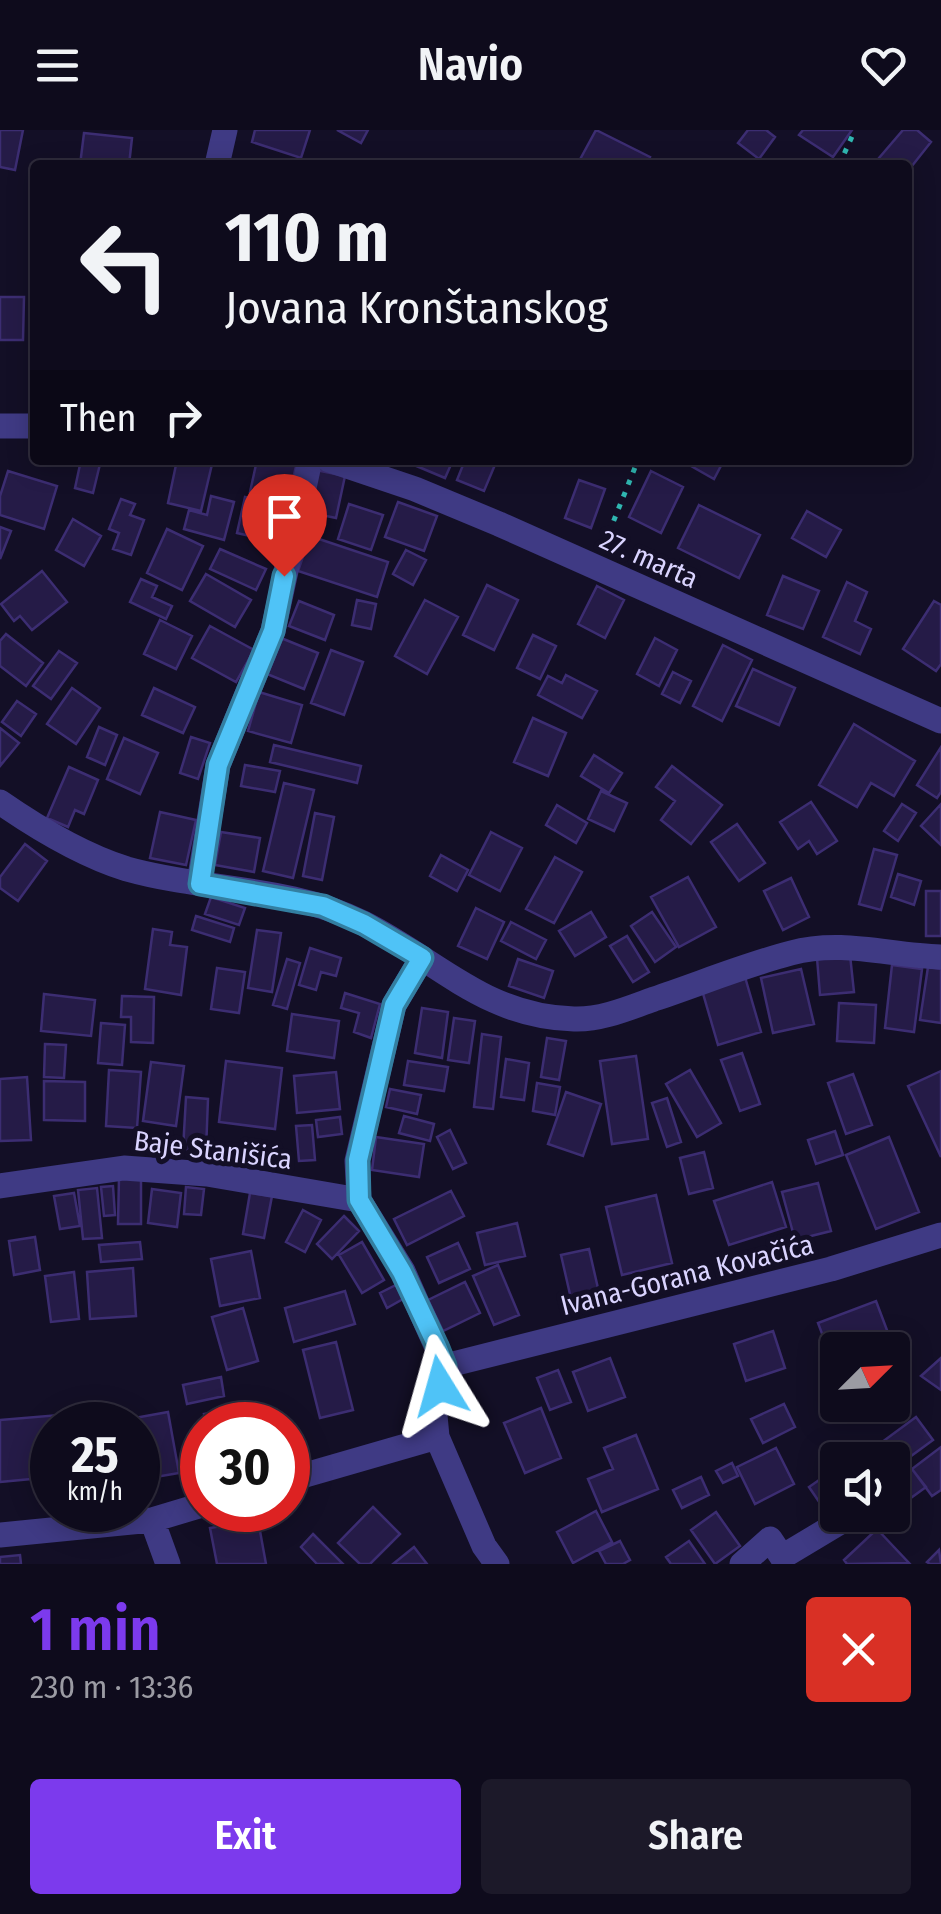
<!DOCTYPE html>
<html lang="en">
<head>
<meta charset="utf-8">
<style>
	:root { --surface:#0e0b1c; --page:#1c1929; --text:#f1f3f6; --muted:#9b9ba3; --line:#2e2b3b; --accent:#7c3aed }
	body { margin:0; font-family:"Fira Sans Condensed",sans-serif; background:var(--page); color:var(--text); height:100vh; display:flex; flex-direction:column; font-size:38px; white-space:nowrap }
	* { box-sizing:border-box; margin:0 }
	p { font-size:32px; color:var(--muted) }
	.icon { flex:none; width:55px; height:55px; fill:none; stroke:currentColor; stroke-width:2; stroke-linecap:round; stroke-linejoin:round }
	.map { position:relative; height:1434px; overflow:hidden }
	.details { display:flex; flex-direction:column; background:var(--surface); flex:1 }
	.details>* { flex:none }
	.guide { position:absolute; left:30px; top:30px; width:882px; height:305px; border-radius:10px; box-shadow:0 5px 25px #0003,0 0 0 2px var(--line); background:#0e0b1c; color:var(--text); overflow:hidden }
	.needle { width:65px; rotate:66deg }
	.fabs { position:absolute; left:820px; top:1202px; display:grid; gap:20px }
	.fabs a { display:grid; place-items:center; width:90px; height:90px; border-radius:10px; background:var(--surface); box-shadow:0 5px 25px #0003,0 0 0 2px var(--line); font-size:50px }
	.speed { position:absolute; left:30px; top:1272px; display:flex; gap:20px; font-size:50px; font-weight:700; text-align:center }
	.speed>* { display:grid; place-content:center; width:130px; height:130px; border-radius:50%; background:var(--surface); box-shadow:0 5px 25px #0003,0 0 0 2px var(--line); line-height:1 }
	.speed small { font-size:25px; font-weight:400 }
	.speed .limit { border:15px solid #d22; background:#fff; color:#111 }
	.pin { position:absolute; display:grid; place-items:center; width:85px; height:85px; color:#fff; margin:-102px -42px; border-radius:50% 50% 50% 0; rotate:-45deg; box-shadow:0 0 10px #0007 }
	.pin .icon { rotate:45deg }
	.me { position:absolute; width:110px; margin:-55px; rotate:352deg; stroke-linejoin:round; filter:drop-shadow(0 0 8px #0008) }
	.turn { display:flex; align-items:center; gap:35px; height:210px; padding:0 30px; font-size:45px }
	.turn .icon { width:130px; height:130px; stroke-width:2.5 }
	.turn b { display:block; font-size:70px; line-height:85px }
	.then { display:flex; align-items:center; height:95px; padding:0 30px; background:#0003; gap:20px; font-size:38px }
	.round { display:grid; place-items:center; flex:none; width:105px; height:105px; border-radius:10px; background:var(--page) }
	.overview { display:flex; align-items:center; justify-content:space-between; height:170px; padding:0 30px }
	h1 { font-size:60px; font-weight:600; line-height:75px; color:var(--accent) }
	.cta { display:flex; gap:20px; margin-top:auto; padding:20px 30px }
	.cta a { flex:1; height:115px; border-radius:10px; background:var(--accent); color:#fff; font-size:40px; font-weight:600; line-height:115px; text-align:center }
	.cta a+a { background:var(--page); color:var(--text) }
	header { display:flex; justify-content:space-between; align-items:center; height:130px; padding:0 30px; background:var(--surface); font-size:45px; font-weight:600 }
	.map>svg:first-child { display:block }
	.building { fill:#251b47; stroke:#3c2d72; stroke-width:2.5 }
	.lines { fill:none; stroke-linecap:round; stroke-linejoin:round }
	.path { stroke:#30b7b1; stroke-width:5; stroke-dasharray:5 8; stroke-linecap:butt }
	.minor { stroke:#3f3a84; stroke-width:25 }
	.tertiary { stroke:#3f3a84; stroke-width:25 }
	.route-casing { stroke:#337fa1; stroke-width:25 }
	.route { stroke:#4fc3f7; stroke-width:18 }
	.labels { text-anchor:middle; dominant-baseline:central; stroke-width:10; stroke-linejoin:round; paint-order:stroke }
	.street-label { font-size:28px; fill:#dad4ff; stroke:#130f26 }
</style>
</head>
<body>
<header><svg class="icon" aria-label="menu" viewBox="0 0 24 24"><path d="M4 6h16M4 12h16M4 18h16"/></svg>Navio<svg class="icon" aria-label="heart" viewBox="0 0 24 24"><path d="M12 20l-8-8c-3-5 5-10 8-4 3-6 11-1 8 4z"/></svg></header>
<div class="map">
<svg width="941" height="1434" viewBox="0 0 941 1434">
	<rect width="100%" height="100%" fill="#130f26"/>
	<path class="building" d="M0,0H23L15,40L0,37Z
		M255,0H310L301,28L252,12Z
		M337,0H368L361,13Z
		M596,0L650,27L646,35H577Z
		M748,0H766L775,7L759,29L738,13Z
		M803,0H852L833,27L799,5Z
		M903,0H917L931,12L908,41V35H873Z
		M84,3L132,8L129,35H80Z
		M0,167H24L23,210H0Z
		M81,330H101L93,363L75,358Z
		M177,330H213L201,381L168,373Z
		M257,330L296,336L288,371L250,362Z
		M416,330H453L445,348L414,335Z
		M465,330H497L484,361L457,350Z
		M686,330H724L714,349L684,332Z
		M316,340L345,346L336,388L307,382Z
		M8,341L57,356L44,399L0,385V366Z
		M651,341L683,357L661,403L629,387Z
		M579,350L605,359L591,398L565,388Z
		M211,366L234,372L224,410L184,399L189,380L207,385Z
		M245,367L273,373L268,397L253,394L250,406L237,403Z
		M121,369L135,374L130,385L144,390L131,425L113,419L119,403L109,399Z
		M398,372L437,386L424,421L385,407Z
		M349,374L383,385L371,420L338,409Z
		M279,375L291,379L286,395L274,392Z
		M699,375L760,405L739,448L678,418Z
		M807,381L841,400L826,427L792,408Z
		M73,389L101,406L84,436L56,420Z
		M0,397L11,401L0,429Z
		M167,399L203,416L182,460L147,443Z
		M310,406L388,432L377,467L298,441Z
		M220,419L266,439L256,460L210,439Z
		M406,420L426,430L413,455L393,444Z
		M42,441L67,472L32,500L20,486L14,491L1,474Z
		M206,444L251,470L235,497L190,471Z
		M783,446L819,461L803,499L767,485Z
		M141,449L157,456L152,467L172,476L166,489L130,472Z
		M847,452L867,462L855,491L871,499L860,524L823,507Z
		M487,455L518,470L494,520L463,505Z
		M597,456L624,470L605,508L578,494Z
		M357,470L376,474L371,499L352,495Z
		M425,470L458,487L427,544L395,526Z
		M299,471L334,485L325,510L289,496Z
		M934,471L941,475V534L936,541L903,519Z
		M160,490L192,506L176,539L144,524Z
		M210,496L254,520L236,552L192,528Z
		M6,504L43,533L26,556L0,536V511Z
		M533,505L556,516L540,549L517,538Z
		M281,508L318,523L304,559L267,544Z
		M655,508L677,520L659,556L637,544Z
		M723,515L752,530L722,591L693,576Z
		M331,520L363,532L344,585L311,573Z
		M59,521L77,533L51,569L33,556Z
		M753,539L795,558L779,595L736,576Z
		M673,542L691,551L680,573L662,564Z
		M566,545L597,561L582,588L538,565L548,546L562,553Z
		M72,558L100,578L76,614L47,594Z
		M154,558L195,577L183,603L142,585Z
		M259,562L302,575L291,613L248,601Z
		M17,571L36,584L21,606L2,592Z
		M533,588L566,603L548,646L514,632Z
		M854,594L915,631L894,666L871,653L857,677L819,655Z
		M99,597L117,605L105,635L87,627Z
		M0,598L19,613L0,636Z
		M191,607L210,613L198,649L180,643Z
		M124,608L158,623L140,664L107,649Z
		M274,615L361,636L357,653L270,632Z
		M941,617V662L937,668L917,655Z
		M594,625L622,643L609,663L581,646Z
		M245,635L280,641L275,662L241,656Z
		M672,636L722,675L691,714L661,690L675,671L656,657Z
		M69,637L98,650L84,684L75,680L68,697L47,688Z
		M284,653L314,660L293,748L263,741Z
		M601,661L627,673L614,701L588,689Z
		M811,672L837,711L817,724L809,711L798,719L780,692Z
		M902,674L916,683L898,711L884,701Z
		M941,674V715L921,696Z
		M557,675L587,693L576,713L546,695Z
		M160,682L196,690L186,735L150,728Z
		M315,683L334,687L322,750L303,746Z
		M737,694L765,733L739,751L711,712Z
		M221,702L260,708L254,742L215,735Z
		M491,702L522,718L500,761L469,745Z
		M25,714L47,731L18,771L0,758V747Z
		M874,719L897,725L881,780L859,774Z
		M441,725L468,740L457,761L430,746Z
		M555,727L582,742L554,793L526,779Z
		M898,744L921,751L914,775L891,767Z
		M688,747L716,797L679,817L651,767Z
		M791,748L809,787L783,800L764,761Z
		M926,761H941V806H926Z
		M211,767L245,778L239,795L205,784Z
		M476,778L504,792L487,829L458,816Z
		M591,782L606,807L575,826L559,801Z
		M652,782L676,817L655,832L631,796Z
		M196,786L234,798L230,812L192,800Z
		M511,792L546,810L536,829L501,811Z
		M153,799L172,802L170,815L187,817L181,865L145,859Z
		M257,800L281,803L272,862L248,858Z
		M627,806L649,842L633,852L610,816Z
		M310,818L341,828L336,846L321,842L316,860L299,855Z
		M850,825L854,862L820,865L817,828Z
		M287,829L300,833L287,879L273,875Z
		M518,829L553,841L544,868L509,856Z
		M892,835L922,839L914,902L885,898Z
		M928,837L941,839V893L920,890Z
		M217,838L245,842L239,883L211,879Z
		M801,839L814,894L773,903L761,848Z
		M745,847L761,902L718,915L702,860Z
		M345,863L380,874L371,908L354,902L359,883L341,878Z
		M44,864L95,870L91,906L41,901Z
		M122,866L154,867L153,913L131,912V887H121Z
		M839,873L876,875L874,913L837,911Z
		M422,878L448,882L442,928L415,923Z
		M292,884L339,891L334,928L287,921Z
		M454,888L475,891L469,933L448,930Z
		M101,893L125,895L122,935L98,933Z
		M482,904L501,907L493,979L474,977Z
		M547,908L566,911L559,950L541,947Z
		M45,914L66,915L64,948L44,947Z
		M742,923L760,974L740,981L721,930Z
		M636,926L648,1009L612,1014L600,931Z
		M506,929L529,933L524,970L501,967Z
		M226,931L282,938L275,999L219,992Z
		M408,931L448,937L444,961L404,955Z
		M151,932L184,936L176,996L143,991Z
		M109,940L141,942L137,998L106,996Z
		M690,940L721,993L697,1007L666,954Z
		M941,941V1027L908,956Z
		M336,942L340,979L297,983L294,946Z
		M853,944L872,995L846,1004L828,953Z
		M27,947L31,1010L0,1011V949Z
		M44,951L85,952V991L44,990Z
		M537,953L560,957L555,985L533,981Z
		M390,959L421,965L417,984L386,977Z
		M566,962L601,974L583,1026L548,1014Z
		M186,967L208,969L206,1021L183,1020Z
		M667,968L681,1012L667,1017L652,973Z
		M404,986L434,994L430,1011L399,1003Z
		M340,987L342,1004L318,1007L316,990Z
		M312,995L315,1030L299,1031L296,996Z
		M450,1000L466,1033L453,1039L437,1007Z
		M835,1001L843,1025L816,1034L808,1010Z
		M376,1007L424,1014L419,1047L372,1040Z
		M889,1007L919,1082L876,1099L846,1025Z
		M704,1022L713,1058L689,1064L680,1028Z
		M119,1048H141V1094H118Z
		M772,1052L786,1097L729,1115L714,1071Z
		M818,1053L831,1101L795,1110L782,1062Z
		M113,1056L115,1085L104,1086L101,1057Z
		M186,1057L204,1059L201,1085L184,1084Z
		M97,1058L102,1108L83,1109L78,1060Z
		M152,1059L181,1063L177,1097L148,1093Z
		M451,1061L464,1086L407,1115L394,1089Z
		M74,1063L80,1096L60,1099L54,1066Z
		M250,1063L272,1066L264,1108L243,1104Z
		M656,1065L672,1133L622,1145L606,1077Z
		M303,1080L321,1090L305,1122L286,1112Z
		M344,1086L359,1101L332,1129L317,1114Z
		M517,1093L525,1126L485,1135L477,1103Z
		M35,1107L40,1140L14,1145L9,1111Z
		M140,1112L142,1129L101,1132L99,1115Z
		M362,1112L384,1150L362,1163L339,1125Z
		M458,1113L470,1139L439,1153L427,1127Z
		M589,1119L600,1167L572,1173L561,1125Z
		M251,1121L260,1168L220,1176L211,1129Z
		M498,1135L519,1185L494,1195L473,1146Z
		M133,1138L136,1186L90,1189L87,1142Z
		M74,1142L79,1189L51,1192L45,1146Z
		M465,1152L480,1183L443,1201L428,1170Z
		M396,1155L403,1169L387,1178L380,1163Z
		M345,1161L355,1194L294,1212L285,1178Z
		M876,1171L893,1216L883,1220H838L835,1238L818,1193Z
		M243,1178L258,1231L227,1240L212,1187Z
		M773,1201L785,1238L746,1251L734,1214Z
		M336,1212L353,1280L320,1288L303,1220Z
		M610,1228L625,1267L588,1281L573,1242Z
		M941,1228V1260L921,1246Z
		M558,1240L571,1272L550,1280L537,1248Z
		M221,1247L224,1266L187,1274L183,1255Z
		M784,1274L795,1297L763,1313L751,1289Z
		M238,1278L242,1295H206L204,1284Z
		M541,1278L561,1328L525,1343L504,1293Z
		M168,1282L179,1343L138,1350V1295H130L129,1289Z
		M71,1284L72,1295H52V1347L0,1352V1290Z
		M916,1287L933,1310L892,1340V1330H882L874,1318Z
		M636,1305L658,1359L602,1382L588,1349L613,1339L604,1318Z
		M941,1317V1360L932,1366L912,1339Z
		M776,1318L794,1354L755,1374L737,1337Z
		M732,1333L738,1346L723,1353L716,1341Z
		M838,1337V1370L824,1379L809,1357Z
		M912,1339L926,1357L897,1378L892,1372V1353Z
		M701,1347L709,1365L682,1378L673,1360Z
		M373,1377L400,1404L370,1434H360L338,1413Z
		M596,1381L612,1412L573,1433L557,1402Z
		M716,1382L740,1416L715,1434L691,1400Z
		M258,1390L266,1434H217L210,1398Z
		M877,1399L909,1433L847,1434L844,1430Z
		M313,1404L343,1434H317L301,1417Z
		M620,1411L630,1430L623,1434H606L599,1421Z
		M689,1411L705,1434H671L666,1427Z
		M414,1417L427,1434H393Z
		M939,1420L941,1434H930L927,1432Z
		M20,1425L21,1434H0V1427Z"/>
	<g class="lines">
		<path class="path" d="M839,35L855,0
			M604,415L638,330"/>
		<path class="minor" d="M217,35L225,0
			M0,672C39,699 82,725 127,739C205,761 290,756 363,793C437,830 485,887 574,889C601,890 629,878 654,869C699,854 745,835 791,823C843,809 890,826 941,827
			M199,753L218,635L273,501L310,330
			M422,828L394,875L357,1031L359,1070L403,1141L445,1236L434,1275L437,1307L484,1416L497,1434
			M0,1056L124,1038L207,1044L359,1070
			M445,1236L831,1139L941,1105
			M288,1350L437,1307
			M152,1390L168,1434
			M0,1405L152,1390L202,1375
			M742,1434L770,1409L782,1427L852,1385"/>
		<path class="tertiary" d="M0,296H35
			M329,330L415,359L499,394L941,591"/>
	</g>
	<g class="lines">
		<g class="route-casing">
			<path id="route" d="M284,446L273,501L218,635L200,754L323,776L364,794L422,828L394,875L358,1030L359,1070L402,1142L437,1216L445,1236L440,1256"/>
		</g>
		<use href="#route" class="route"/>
	</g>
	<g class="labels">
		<g class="street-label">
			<text transform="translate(649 429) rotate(24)">27. marta</text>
			<text transform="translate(213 1020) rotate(7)">Baje Stanišića</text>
			<text transform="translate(687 1145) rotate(-14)">Ivana-Gorana Kovačića</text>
		</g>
	</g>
</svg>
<div class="fabs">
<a><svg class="needle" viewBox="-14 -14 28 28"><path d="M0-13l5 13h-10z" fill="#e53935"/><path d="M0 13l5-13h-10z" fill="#9b9ba3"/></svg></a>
<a><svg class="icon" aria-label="sound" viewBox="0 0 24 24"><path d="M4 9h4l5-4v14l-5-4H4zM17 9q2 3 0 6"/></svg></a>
</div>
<div class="speed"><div>25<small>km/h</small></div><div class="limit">30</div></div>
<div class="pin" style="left:284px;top:446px;background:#d93025"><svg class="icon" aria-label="arrive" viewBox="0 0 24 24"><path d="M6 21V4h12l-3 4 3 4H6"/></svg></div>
<svg class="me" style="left:440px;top:1256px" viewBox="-20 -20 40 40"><path d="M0-17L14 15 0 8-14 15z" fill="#4fc3f7" stroke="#fff" stroke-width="4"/></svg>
<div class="guide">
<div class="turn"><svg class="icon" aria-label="left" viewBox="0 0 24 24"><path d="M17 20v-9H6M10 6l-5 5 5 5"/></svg><div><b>110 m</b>Jovana Kronštanskog</div></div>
<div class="then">Then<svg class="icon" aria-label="right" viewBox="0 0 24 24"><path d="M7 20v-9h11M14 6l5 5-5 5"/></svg></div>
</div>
</div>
<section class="details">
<div class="overview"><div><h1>1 min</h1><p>230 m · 13:36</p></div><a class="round" style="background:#d93025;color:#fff"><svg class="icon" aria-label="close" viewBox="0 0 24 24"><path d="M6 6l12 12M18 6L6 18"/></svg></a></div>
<div class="cta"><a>Exit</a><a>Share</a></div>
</section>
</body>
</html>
